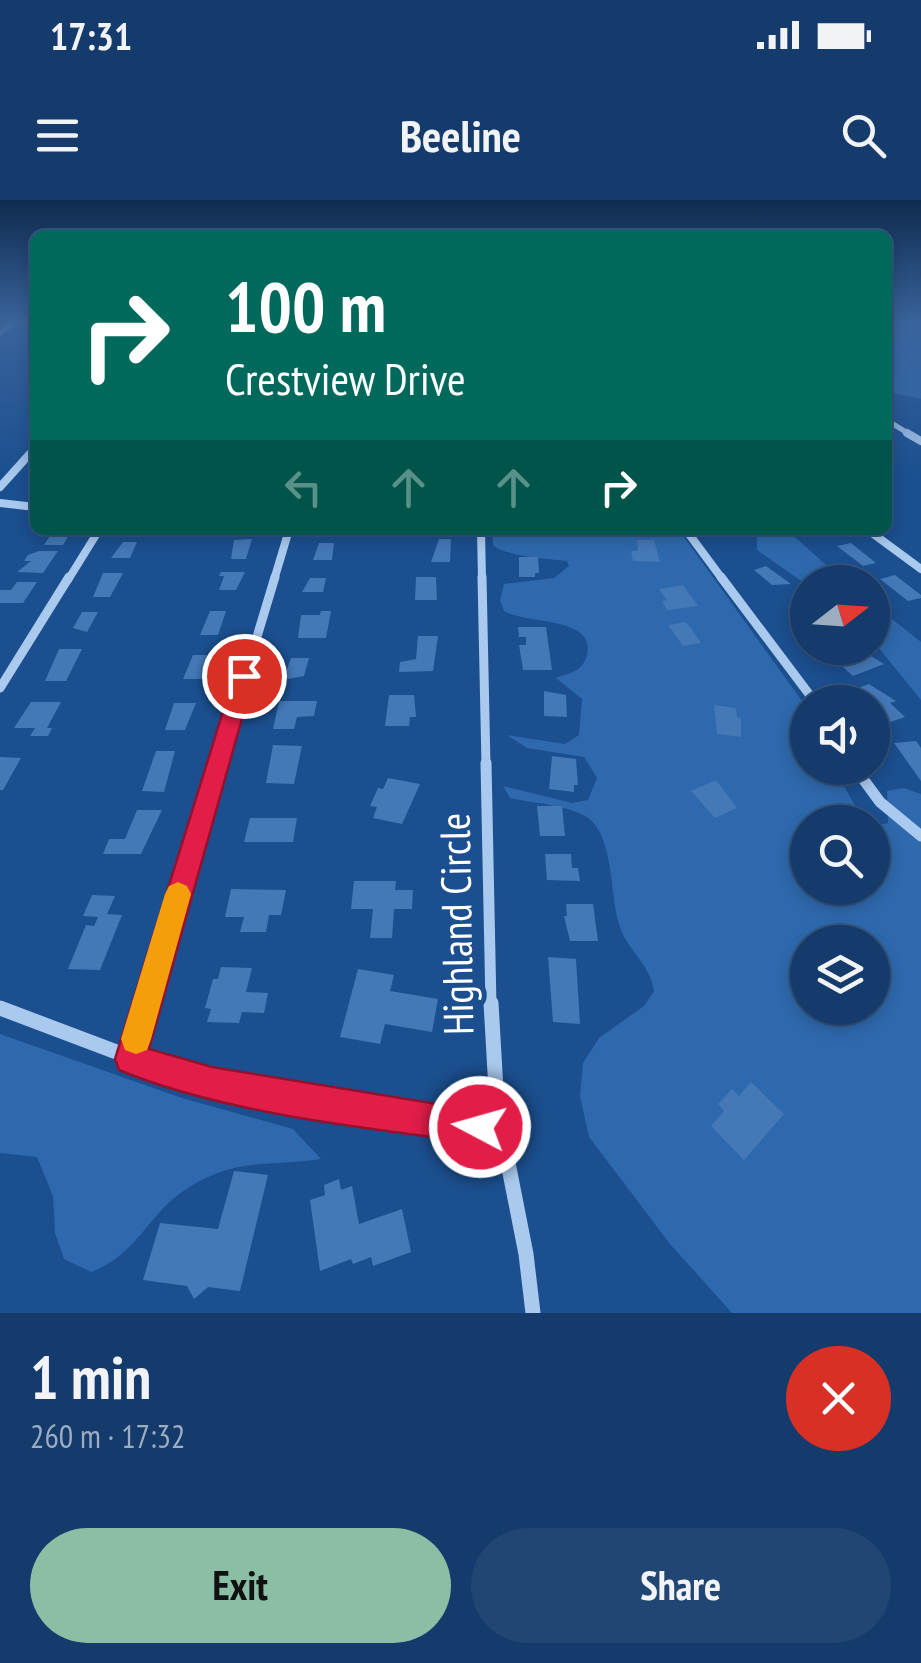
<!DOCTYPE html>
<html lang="en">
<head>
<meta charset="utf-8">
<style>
	:root { --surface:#143b6b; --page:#214673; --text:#f1f3f6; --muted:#9dadc1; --line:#33557e; --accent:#8abfa5 }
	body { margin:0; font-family:"PT Sans Narrow",sans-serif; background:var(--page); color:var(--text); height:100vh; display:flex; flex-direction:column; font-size:38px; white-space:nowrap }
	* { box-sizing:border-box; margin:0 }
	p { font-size:32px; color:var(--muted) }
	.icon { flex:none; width:55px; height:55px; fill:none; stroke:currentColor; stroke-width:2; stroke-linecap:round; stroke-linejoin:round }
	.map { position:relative; height:1113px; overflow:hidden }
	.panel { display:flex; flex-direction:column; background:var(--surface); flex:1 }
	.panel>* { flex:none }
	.banner { position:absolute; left:30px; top:30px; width:862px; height:305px; border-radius:15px; box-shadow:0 5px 15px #0003,0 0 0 2px var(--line); background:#00695c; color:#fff; overflow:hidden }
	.needle { width:65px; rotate:73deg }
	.buttons { position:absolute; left:790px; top:365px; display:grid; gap:20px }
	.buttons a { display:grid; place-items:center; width:100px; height:100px; border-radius:50%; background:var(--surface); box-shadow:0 5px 15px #0003,0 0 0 2px var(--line); font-size:50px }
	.pin { position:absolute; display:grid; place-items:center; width:85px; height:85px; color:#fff; margin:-42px; border:5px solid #fff; border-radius:50%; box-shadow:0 2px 10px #0007 }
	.me { position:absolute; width:110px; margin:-55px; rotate:276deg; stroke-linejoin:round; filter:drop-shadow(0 0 8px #0008) }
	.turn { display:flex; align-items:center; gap:35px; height:210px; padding:0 30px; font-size:45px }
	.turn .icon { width:130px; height:130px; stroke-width:2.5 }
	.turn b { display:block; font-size:70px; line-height:85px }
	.lanes { display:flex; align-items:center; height:95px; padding:0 30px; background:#0003; justify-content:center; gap:50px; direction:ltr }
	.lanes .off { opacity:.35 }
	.round { display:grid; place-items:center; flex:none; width:105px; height:105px; border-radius:52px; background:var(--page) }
	.head { display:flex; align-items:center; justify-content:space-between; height:170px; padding:0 30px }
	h1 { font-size:60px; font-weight:700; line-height:75px }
	.primary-button { display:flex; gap:20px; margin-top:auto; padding:20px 30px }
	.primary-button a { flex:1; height:115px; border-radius:60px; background:var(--accent); color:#111; font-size:40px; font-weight:700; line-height:115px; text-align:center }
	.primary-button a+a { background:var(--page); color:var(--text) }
	.status { display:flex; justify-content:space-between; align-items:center; height:70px; padding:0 50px; background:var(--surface); direction:ltr }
	.status svg { height:28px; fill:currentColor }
	header { display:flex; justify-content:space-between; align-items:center; height:130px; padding:0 30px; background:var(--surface); font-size:45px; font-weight:700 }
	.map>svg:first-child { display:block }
	.green { fill:#2e69ad; fill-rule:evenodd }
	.building { fill:#4478b7 }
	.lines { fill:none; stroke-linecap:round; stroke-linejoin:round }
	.street-far4 { stroke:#a9c9ee; stroke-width:5 }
	.street-far3 { stroke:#a9c9ee; stroke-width:8 }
	.street-far2 { stroke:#a9c9ee; stroke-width:9 }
	.street-far1 { stroke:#a9c9ee; stroke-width:11 }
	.street { stroke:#a9c9ee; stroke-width:15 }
	.route { fill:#e11d48; stroke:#92132f; stroke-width:2.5 }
	.slow { fill:#f59e0b }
	.labels { text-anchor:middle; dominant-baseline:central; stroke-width:10; stroke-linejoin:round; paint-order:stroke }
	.near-street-label { font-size:42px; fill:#fff; stroke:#1b4f8f }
</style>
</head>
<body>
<div class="status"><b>17:31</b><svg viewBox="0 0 49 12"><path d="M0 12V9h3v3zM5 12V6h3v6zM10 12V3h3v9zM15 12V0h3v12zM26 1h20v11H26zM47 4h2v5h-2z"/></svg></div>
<header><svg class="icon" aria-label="menu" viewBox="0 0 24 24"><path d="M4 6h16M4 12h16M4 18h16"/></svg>Beeline<svg class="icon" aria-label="search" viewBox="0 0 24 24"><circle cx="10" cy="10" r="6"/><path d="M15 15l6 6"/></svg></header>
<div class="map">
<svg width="921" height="1113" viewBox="0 0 921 1113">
	<rect width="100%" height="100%" fill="#1b4f8f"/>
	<path class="green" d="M888,121H921V199L888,192Z
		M492,330L540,334L541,330H679L802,501L807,512L808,568H834L864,622H808V688H872L873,626L888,623L887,591L904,588L921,594V1113H732L670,1044L589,937L580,896L583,863L599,838L644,806L654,791C650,763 626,750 619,724C610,695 614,632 585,616C566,605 532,603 510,598L503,586L572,603L588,600L597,578L584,557L527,548L507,535L565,544L579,535L582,499L556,478C570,473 583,471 587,455C596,416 528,425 504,411L500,400L504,384L554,378L569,366L567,361C548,359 504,356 493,345ZM808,742H872V808H808Z
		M757,330H787L845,382L807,385L757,350Z
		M873,404L921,442V500L873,441Z
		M0,834L182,898L293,929L321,959C266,967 235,957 185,990C148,1014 137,1055 91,1072L64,1059L55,1033L53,996L37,957L0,953Z"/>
	<path class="building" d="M54,330H72L63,345H44Z
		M252,339L246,359H231L234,340Z
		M439,339H451L450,362H431Z
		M637,340H654L660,362L633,361L631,351H638Z
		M123,342H137L130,358H111Z
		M319,343H334L332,360H313Z
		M851,343L876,363L863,366L837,346Z
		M39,351H58L43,373L17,372L31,361H24L28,355Z
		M519,357H538L539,373H535V377H519Z
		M766,366L791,384L772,385L754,370Z
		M221,372H245L236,390H219L224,376H219Z
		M103,373H123L110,397H93Z
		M895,375L921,395V398L908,401L880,379Z
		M416,377H436L437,400H415Z
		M310,378H326L323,392H302Z
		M17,382H37L23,403H0V390H11Z
		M683,385L698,406L667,410L662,401L667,400L659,389Z
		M210,411H226L218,435H200Z
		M321,411H331L326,438H298L301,415H320Z
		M82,412H98L87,432L73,428Z
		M685,422L690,427L701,443L683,446L668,425Z
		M518,427H546L552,470H523L519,445H526V437H519Z
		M418,436H438L433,471L399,472L400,462L416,459Z
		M816,448H858L884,464L853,476L834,459L844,456L836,449L822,453Z
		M59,449H82L66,481H45Z
		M193,455H211L202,479H183Z
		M291,458H309L304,476L283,480Z
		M869,484L896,501L890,503L905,517L887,523L872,513V502H863L852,490Z
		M544,491L566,495L567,517L544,516Z
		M389,495H414L416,517H410L409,526H385Z
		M279,501H317L314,516L297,517L294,529H273Z
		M31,502H61L47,528H52L48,536H30L35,528H14Z
		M174,503H196L185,530H165Z
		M714,505L736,508L737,517L741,518V537L717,534Z
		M916,541L921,548V581L894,543Z
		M273,545L302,546L294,584L266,583Z
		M156,551H175L164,592L142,591Z
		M552,556L576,559L578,585H574V592L549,589Z
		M0,557L21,558L3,590H0Z
		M388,578L420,584L402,624L373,618L377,607L370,606L378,588L383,589Z
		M716,580L737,608L715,618L691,591Z
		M537,606H562L565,636H540Z
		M137,610H162L141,654H103L109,639H125Z
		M250,618H297L293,642H244Z
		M545,654H571L572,668H578L580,681L547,680Z
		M354,681H396L395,690H413L412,709H394L392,738H370L373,709H351Z
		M231,689L286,690L281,715H269L266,732H240L244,717H225Z
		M92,695L115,696L107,714L122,715L100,770L68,769L86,725L94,726L98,717L83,716Z
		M566,704H593L598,741H570L564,716H567Z
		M548,757L576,759L580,824L553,822Z
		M221,767L252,768L246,792L268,793L264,813L242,812L239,823L207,822L211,809L205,808L213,779H218Z
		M358,769L394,775L390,791L438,799L432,832L385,824L380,844L340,837Z
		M751,882L784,914L744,960L711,926L724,911L718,904L732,889L739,896Z
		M234,971L268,975L240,1091L208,1087L194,1099L187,1086L143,1080L160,1023L218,1029Z
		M339,979L341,990L352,986L359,1024L402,1009L411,1052L373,1066L371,1057L353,1064L351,1059L320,1071L310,1000L325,995L324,985Z"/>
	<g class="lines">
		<path class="street-far4" d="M0,133L17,121
			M888,221L911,235"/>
		<path class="street-far3" d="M907,233L921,241
			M0,287L35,248
			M0,303L35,307
			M481,330L482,380
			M686,330L723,380
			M868,330L921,369
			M68,380L99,330
			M274,380L289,330"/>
		<path class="street-far2" d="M482,377L486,566
			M721,377L815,502
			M0,488L69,377
			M218,566L275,377"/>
		<path class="street-far1" d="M486,563L491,806
			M855,568L880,602L921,636
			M146,806L219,563"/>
		<path class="street" d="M491,803L497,907L526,1054L533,1113
			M0,808L180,876L397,917L497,926
			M130,859L147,803"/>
	</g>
	<linearGradient id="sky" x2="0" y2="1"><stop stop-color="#0f2b4f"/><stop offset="0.44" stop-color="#39639b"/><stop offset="1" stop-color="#39639b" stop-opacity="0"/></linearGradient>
	<rect width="921" height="277" fill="url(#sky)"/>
	<path class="route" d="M244,469L254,476L149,849L212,867L480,911L491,915L496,927L491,939L480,943C369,929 222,913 119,870L115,859L234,476Z"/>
	<path class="slow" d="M178,682L187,686L191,694L151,839L147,850L136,854L125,850L121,839L165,694L169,686Z"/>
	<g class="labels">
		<g class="near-street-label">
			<text transform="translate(456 724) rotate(-91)">Highland Circle</text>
		</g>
	</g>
</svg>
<div class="buttons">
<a><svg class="needle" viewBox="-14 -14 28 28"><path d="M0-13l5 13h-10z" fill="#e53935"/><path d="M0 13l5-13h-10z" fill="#9dadc1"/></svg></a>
<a><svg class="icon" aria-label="sound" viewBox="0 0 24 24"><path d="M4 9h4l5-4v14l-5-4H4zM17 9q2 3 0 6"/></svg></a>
<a><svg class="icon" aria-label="search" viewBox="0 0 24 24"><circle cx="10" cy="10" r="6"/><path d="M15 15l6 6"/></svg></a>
<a><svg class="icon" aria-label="layers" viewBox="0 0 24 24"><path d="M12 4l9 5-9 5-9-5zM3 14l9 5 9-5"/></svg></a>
</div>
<div class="pin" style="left:244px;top:476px;background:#d93025"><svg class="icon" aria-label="arrive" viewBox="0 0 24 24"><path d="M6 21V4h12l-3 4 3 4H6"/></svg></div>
<svg class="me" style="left:480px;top:927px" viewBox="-20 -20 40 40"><circle r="17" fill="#e11d48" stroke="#fff" stroke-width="3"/><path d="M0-11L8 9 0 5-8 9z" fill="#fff"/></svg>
<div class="banner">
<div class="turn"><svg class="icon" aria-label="right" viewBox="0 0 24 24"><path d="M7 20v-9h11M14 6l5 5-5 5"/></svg><div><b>100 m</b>Crestview Drive</div></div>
<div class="lanes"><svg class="icon off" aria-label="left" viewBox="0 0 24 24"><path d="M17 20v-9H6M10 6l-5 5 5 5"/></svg><svg class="icon off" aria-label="ahead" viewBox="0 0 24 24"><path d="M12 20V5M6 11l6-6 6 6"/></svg><svg class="icon off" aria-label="ahead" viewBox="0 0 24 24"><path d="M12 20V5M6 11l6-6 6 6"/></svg><svg class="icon" aria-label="right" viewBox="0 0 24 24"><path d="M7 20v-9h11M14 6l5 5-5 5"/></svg></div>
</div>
</div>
<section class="panel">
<div class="head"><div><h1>1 min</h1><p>260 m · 17:32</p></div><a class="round" style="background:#d93025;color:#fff"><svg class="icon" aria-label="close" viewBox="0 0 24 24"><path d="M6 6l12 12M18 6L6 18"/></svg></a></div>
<div class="primary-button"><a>Exit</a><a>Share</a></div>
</section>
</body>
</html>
